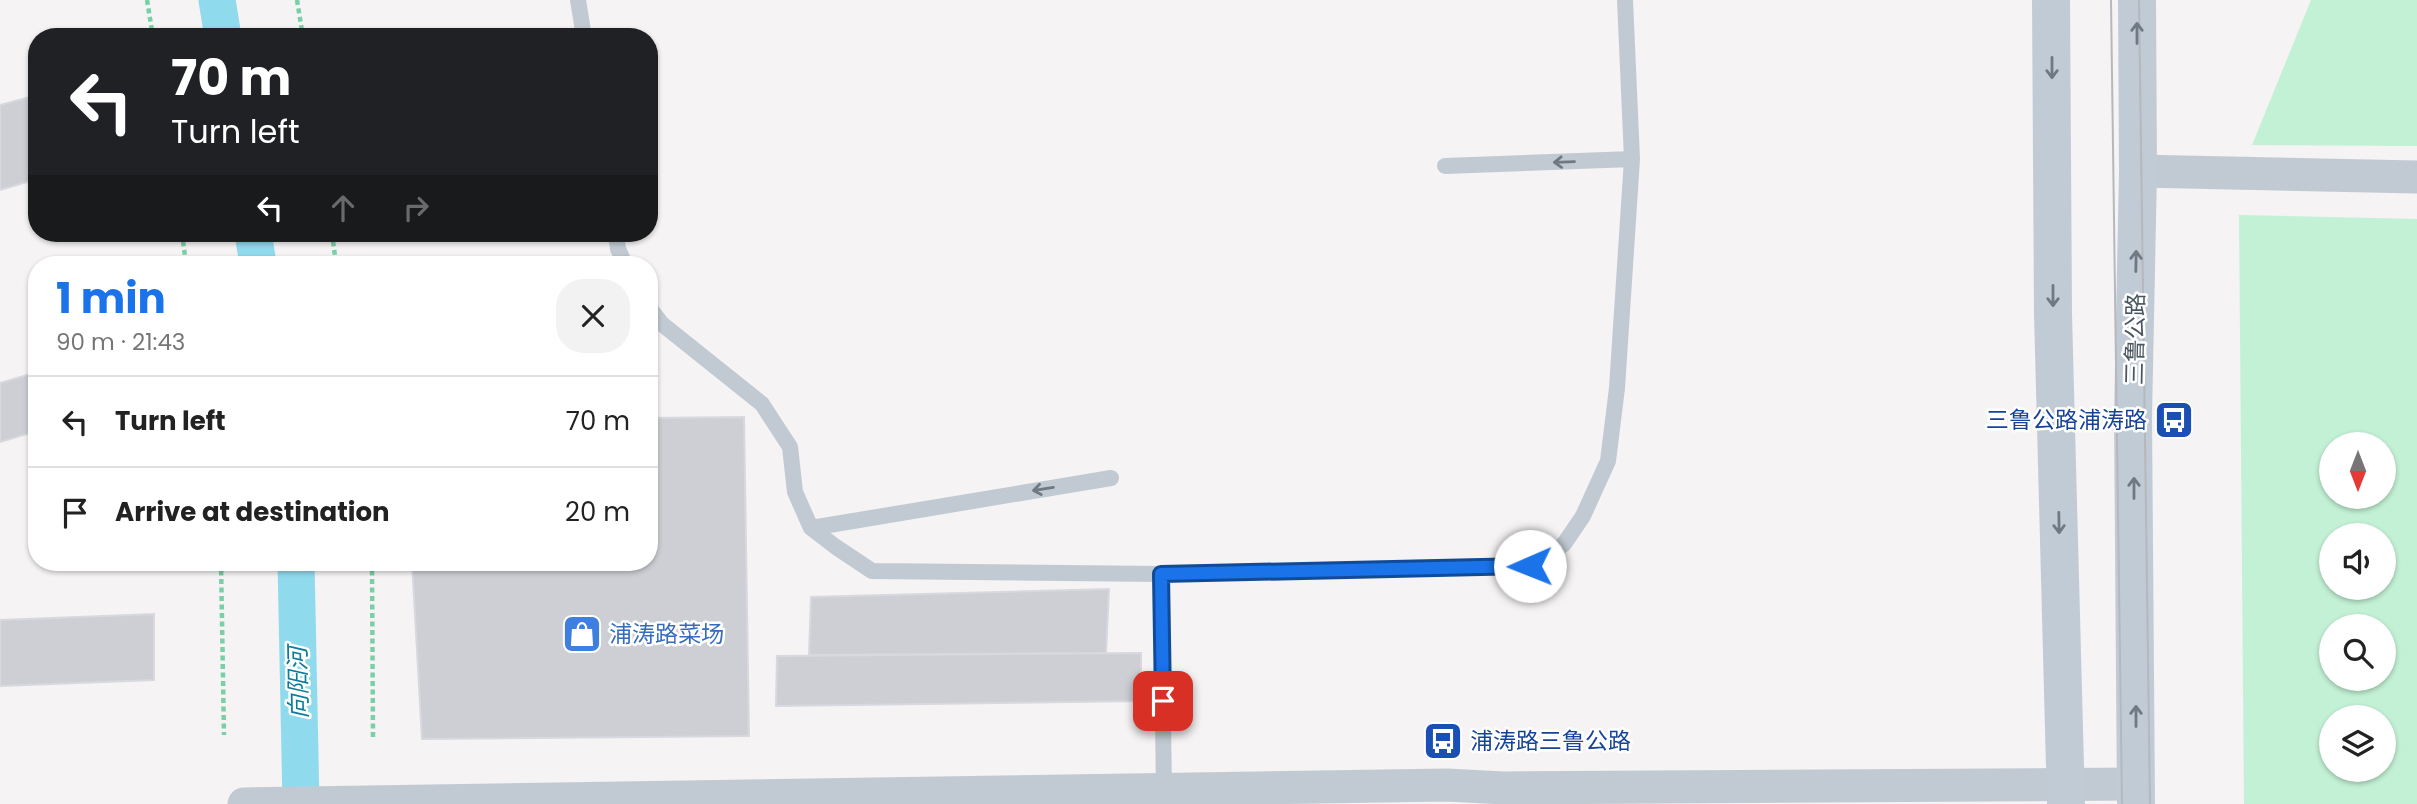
<!DOCTYPE html>
<html lang="en">
<head>
<meta charset="utf-8">
<style>
	:root { --surface:#fff; --page:#f2f2f2; --text:#222; --muted:#767676; --line:#e0e0e0; --accent:#1a73e8 }
	body { margin:0; font-family:Poppins,"Noto Sans SC",sans-serif; background:var(--page); color:var(--text); height:100vh; display:flex; flex-direction:column; font-size:26px; white-space:nowrap }
	* { box-sizing:border-box; margin:0 }
	p { font-size:23px; color:var(--muted) }
	.icon { flex:none; width:38px; height:38px; fill:none; stroke:currentColor; stroke-width:2; stroke-linecap:round; stroke-linejoin:round }
	.map { position:relative; flex:1; overflow:hidden }
	.sheet { position:absolute; left:28px; top:256px; width:630px; height:315px; display:flex; flex-direction:column; background:var(--surface); border-radius:28px; box-shadow:0 2px 5px #0004 }
	.sheet>* { flex:none }
	.top-card { position:absolute; left:28px; top:28px; width:630px; height:214px; border-radius:28px; box-shadow:0 2px 5px #0004; background:#202124; color:#fff; overflow:hidden }
	.needle { width:46px; rotate:180deg }
	.fabs { position:absolute; left:2319px; top:432px; display:grid; gap:14px }
	.fabs a { display:grid; place-items:center; width:77px; height:77px; border-radius:50%; background:var(--surface); box-shadow:0 2px 5px #0004; font-size:35px }
	.pin { position:absolute; display:grid; place-items:center; width:60px; height:60px; color:#fff; margin:-30px; border-radius:14px; box-shadow:0 4px 10px #0006 }
	.me { position:absolute; width:77px; margin:-38px; rotate:269deg; stroke-linejoin:round; filter:drop-shadow(0 0 5px #0008) }
	.turn { display:flex; align-items:center; gap:24px; height:147px; padding:0 28px; font-size:32px }
	.turn .icon { width:91px; height:91px; stroke-width:2.5 }
	.turn b { display:block; font-size:49px; line-height:60px }
	.lanes { display:flex; align-items:center; height:66px; padding:0 28px; background:#0003; justify-content:center; gap:35px; direction:ltr }
	.lanes .off { opacity:.35 }
	.round { display:grid; place-items:center; flex:none; width:74px; height:74px; border-radius:28px; background:var(--page) }
	.summary { display:flex; align-items:center; justify-content:space-between; height:119px; padding:0 28px }
	h1 { font-size:42px; font-weight:700; line-height:52px; color:var(--accent) }
	ul { padding:0; list-style:none }
	li { display:flex; align-items:center; gap:21px; height:91px; padding:0 28px; border-top:2px solid var(--line) }
	li div { flex:1 }
	li b { display:block; font-size:26px }
	li em { font-style:normal }
	.map>svg:first-child { display:block }
	.green { fill:#c3f1d5; fill-rule:evenodd }
	.lines { fill:none; stroke-linecap:round; stroke-linejoin:round }
	.canal { stroke:#90daee; stroke-width:37 }
	.building { fill:#cdcfd5; stroke:#d7d9de; stroke-width:2 }
	.path { stroke:#7ad0a6; stroke-width:4.5; stroke-dasharray:5 3.5; stroke-linecap:butt }
	.service { stroke:#c1cad2; stroke-width:16 }
	.minor { stroke:#c1cad2; stroke-width:33 }
	.secondary { stroke:#c1cbd6; stroke-width:38 }
	.tram { stroke:#b5b8bd; stroke-width:2 }
	.oneway { stroke:#6e7984 }
	.oneway2 { stroke:#6e7983 }
	.route-casing { stroke:#114b97; stroke-width:18 }
	.route { stroke:#1a73e8; stroke-width:12 }
	.labels { text-anchor:middle; dominant-baseline:central; stroke-width:5; stroke-linejoin:round; paint-order:stroke }
	.street-label { font-size:23px; fill:#4a5661; stroke:#fff }
	.transit-label { font-size:23px; fill:#164399; stroke:#fff; text-anchor:end }
	.shop-label { font-size:23px; fill:#366cbe; stroke:#fff; text-anchor:start }
	.water-label { font-size:24px; font-style:italic; fill:#0c7c9b; stroke:#fff }
</style>
</head>
<body>
<div class="map">
<svg width="2417" height="804" viewBox="0 0 2417 804">
	<rect width="100%" height="100%" fill="#f5f3f3"/>
	<path class="green" d="M2311,0H2417V146L2252,145Z
		M2239,215L2417,219V804H2244ZM2331,444H2384V497H2331ZM2331,536H2384V588H2331ZM2331,626H2384V679H2331ZM2331,718H2384V770H2331Z"/>
	<g class="lines">
		<path class="canal" d="M217,0L223,37
			M253,233L258,264
			M296,562L301,804"/>
	</g>
	<path class="building" d="M37,95V179L0,190V105Z
		M37,372V431L0,442V383Z
		M744,417L749,736L422,739L412,562H649V418Z
		M1109,589L1106,653L809,655L811,597Z
		M154,614V680L0,686V620Z
		M1141,653V701L776,706L777,656Z"/>
	<g class="lines">
		<path class="path" d="M147,0L153,37
			M297,0L303,37
			M182,233L186,264
			M332,233L336,264
			M221,562L224,735
			M372,562L373,739"/>
		<path class="service" d="M578,0L584,37
			M1445,166L1632,159
			M616,233L618,249L625,264
			M649,307L662,324L762,404L790,447L795,492L811,528L836,547L872,571L1161,574L1530,566L1564,544L1583,516L1608,461L1617,388L1632,159L1625,0
			M811,528L1111,478
			M1161,574L1164,791"/>
		<path class="minor" d="M2138,171L2417,177
			M244,804L1447,785L1503,788L2136,784"/>
		<path class="secondary" d="M2051,0L2053,314L2066,804
			M2136,804L2133,417L2138,171L2137,0"/>
		<path class="tram" d="M2111,0L2122,804
			M2139,0L2150,804"/>
	</g>
	<defs><path id="oneway-shaft" d="M-6 0H5M1.5-3L5.5 0L1.5 3" fill="none" stroke-width="1.6" stroke-linecap="round" stroke-linejoin="round" transform="scale(1.75)"/></defs>
	<g class="oneway">
		<use href="#oneway-shaft" transform="translate(2137 33) rotate(-90)"/>
		<use href="#oneway-shaft" transform="translate(2052 68) rotate(90)"/>
		<use href="#oneway-shaft" transform="translate(2136 261) rotate(-89)"/>
		<use href="#oneway-shaft" transform="translate(2053 296) rotate(90)"/>
		<use href="#oneway-shaft" transform="translate(2134 488) rotate(-90)"/>
		<use href="#oneway-shaft" transform="translate(2059 523) rotate(89)"/>
		<use href="#oneway-shaft" transform="translate(2136 716) rotate(-90)"/>
	</g>
	<g class="oneway2">
		<use href="#oneway-shaft" transform="translate(1564 162) rotate(178)"/>
		<use href="#oneway-shaft" transform="translate(1043 489) rotate(171)"/>
	</g>
	<g class="lines">
		<g class="route-casing">
			<path id="route" d="M1163,701L1161,574L1530,566"/>
		</g>
		<use href="#route" class="route"/>
	</g>
	<defs>
		<g id="bus-square" transform="scale(2.0125)"><rect x="-9" y="-9" width="18" height="18" rx="4" fill="#1a4fb4" stroke="#fff"/><path d="M-5-6H5V4H4V6H2V4H-2V6H-4V4H-5ZM-3.5-4V0h7V-4ZM-3.5 1.2v1.5H-2V1.2ZM2 1.2v1.5H3.5V1.2Z" fill="#fff"/></g>
		<g id="shop-square" transform="scale(2.0125)"><rect x="-9" y="-9" width="18" height="18" rx="4" fill="#3f7fe0" stroke="#fff"/><path d="M-5-2.5h2.3a2.7 3.5 0 0 1 5.4 0H5L5.5 6h-11ZM-1.5-2.5h3a1.5 2.3 0 0 0-3 0Z" fill="#fff"/></g>
	</defs>
	<g fill-rule="evenodd">
		<use href="#bus-square" x="2174" y="420"/>
		<use href="#shop-square" x="582" y="634"/>
		<use href="#bus-square" x="1443" y="741"/>
	</g>
	<g class="labels">
		<g class="street-label">
			<text transform="translate(2135 339) rotate(-89)">三鲁公路</text>
		</g>
		<g class="transit-label">
			<text x="2147" y="420">三鲁公路浦涛路</text>
			<text x="1470" y="741" text-anchor="start">浦涛路三鲁公路</text>
		</g>
		<g class="shop-label">
			<text x="609" y="634">浦涛路菜场</text>
		</g>
		<g class="water-label">
			<text transform="translate(298 683) rotate(-91)">向阳河</text>
		</g>
	</g>
</svg>
<div class="fabs">
<a><svg class="needle" viewBox="-14 -14 28 28"><path d="M0-13l5 13h-10z" fill="#e53935"/><path d="M0 13l5-13h-10z" fill="#767676"/></svg></a>
<a><svg class="icon" aria-label="sound" viewBox="0 0 24 24"><path d="M4 9h4l5-4v14l-5-4H4zM17 9q2 3 0 6"/></svg></a>
<a><svg class="icon" aria-label="search" viewBox="0 0 24 24"><circle cx="10" cy="10" r="6"/><path d="M15 15l6 6"/></svg></a>
<a><svg class="icon" aria-label="layers" viewBox="0 0 24 24"><path d="M12 4l9 5-9 5-9-5zM3 14l9 5 9-5"/></svg></a>
</div>
<div class="pin" style="left:1163px;top:701px;background:#d93025"><svg class="icon" aria-label="arrive" viewBox="0 0 24 24"><path d="M6 21V4h12l-3 4 3 4H6"/></svg></div>
<svg class="me" style="left:1530px;top:566px" viewBox="-20 -20 40 40"><circle r="19" fill="#fff"/><path d="M0-13L10 11 0 6-10 11z" fill="#1a73e8"/></svg>
<div class="top-card">
<div class="turn"><svg class="icon" aria-label="left" viewBox="0 0 24 24"><path d="M17 20v-9H6M10 6l-5 5 5 5"/></svg><div><b>70 m</b>Turn left</div></div>
<div class="lanes"><svg class="icon" aria-label="left" viewBox="0 0 24 24"><path d="M17 20v-9H6M10 6l-5 5 5 5"/></svg><svg class="icon off" aria-label="ahead" viewBox="0 0 24 24"><path d="M12 20V5M6 11l6-6 6 6"/></svg><svg class="icon off" aria-label="right" viewBox="0 0 24 24"><path d="M7 20v-9h11M14 6l5 5-5 5"/></svg></div>
</div>
<section class="sheet">
<div class="summary"><div><h1>1 min</h1><p>90 m · 21:43</p></div><a class="round"><svg class="icon" aria-label="close" viewBox="0 0 24 24"><path d="M6 6l12 12M18 6L6 18"/></svg></a></div>
<ul>
<li><svg class="icon" aria-label="left" viewBox="0 0 24 24"><path d="M17 20v-9H6M10 6l-5 5 5 5"/></svg><div><b>Turn left</b></div><em>70 m</em></li>
<li><svg class="icon" aria-label="arrive" viewBox="0 0 24 24"><path d="M6 21V4h12l-3 4 3 4H6"/></svg><div><b>Arrive at destination</b></div><em>20 m</em></li>
</ul>
</section>
</div>
</body>
</html>
